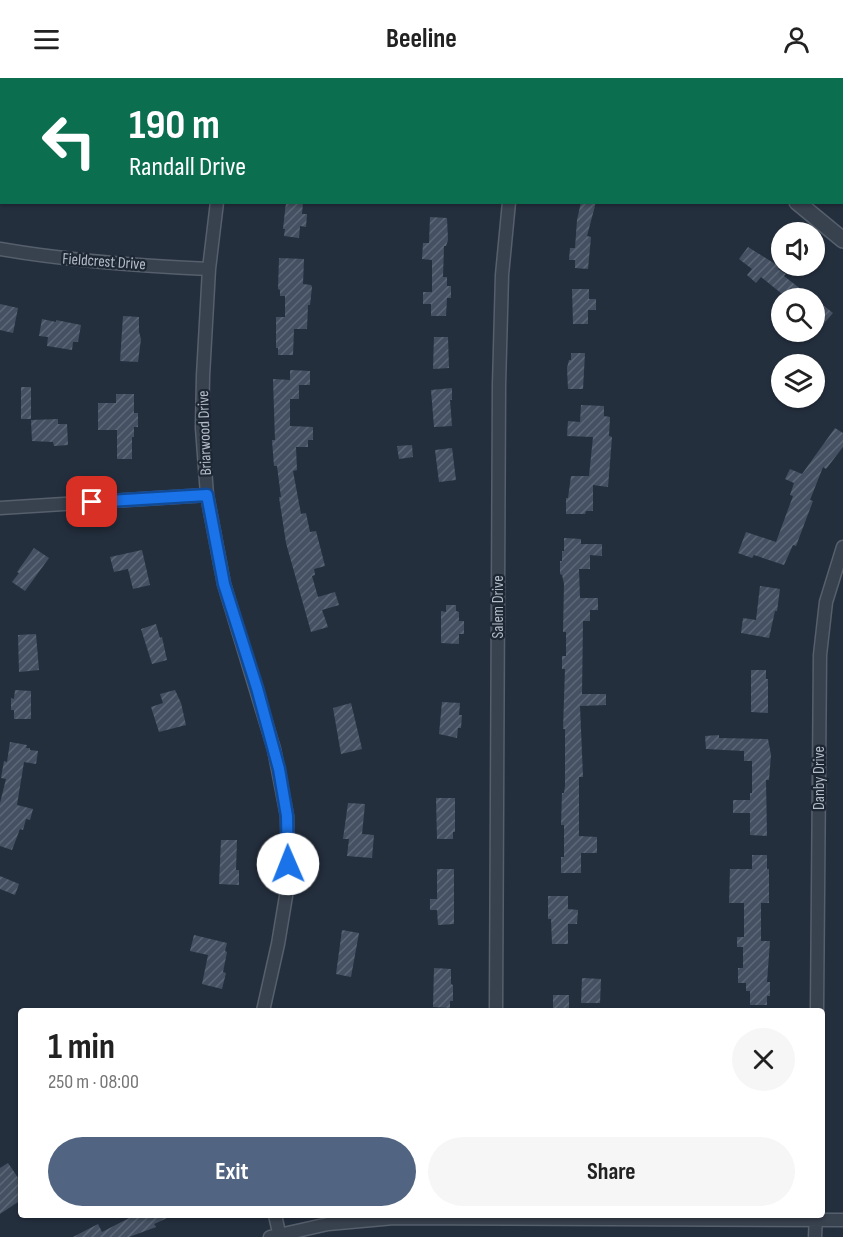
<!DOCTYPE html>
<html lang="en">
<head>
<meta charset="utf-8">
<style>
	:root { --surface:#fff; --page:#f6f6f6; --text:#222; --muted:#767676; --accent:#516482 }
	body { margin:0; font-family:"Sofia Sans Condensed",sans-serif; background:var(--page); color:var(--text); height:100vh; display:flex; flex-direction:column; font-size:22px; white-space:nowrap }
	* { box-sizing:border-box; margin:0 }
	p { font-size:20px; color:var(--muted) }
	.icon { flex:none; width:33px; height:33px; fill:none; stroke:currentColor; stroke-width:2; stroke-linecap:round; stroke-linejoin:round }
	.map { position:relative; flex:1; overflow:hidden }
	.drawer { position:absolute; left:18px; top:930px; width:807px; height:210px; display:flex; flex-direction:column; background:var(--surface); border-radius:6px; box-shadow:0 2px 4px #0004 }
	.drawer>* { flex:none }
	.hud { position:absolute; left:0px; top:0px; width:843px; height:126px; box-shadow:0 2px 4px #0004; background:#0b6e4f; color:#fff; overflow:hidden }
	.tools { position:absolute; left:771px; top:144px; display:grid; gap:12px }
	.tools a { display:grid; place-items:center; width:54px; height:54px; border-radius:50%; background:var(--surface); box-shadow:0 2px 4px #0004; font-size:30px }
	.pin { position:absolute; display:grid; place-items:center; width:51px; height:51px; color:#fff; margin:-26px; border-radius:12px; box-shadow:0 3px 9px #0006 }
	.me { position:absolute; width:66px; margin:-33px; rotate:359deg; stroke-linejoin:round; filter:drop-shadow(0 0 4px #0008) }
	.turn { display:flex; align-items:center; gap:21px; height:126px; padding:0 30px; font-size:27px }
	.turn .icon { width:78px; height:78px; stroke-width:2.5 }
	.turn b { display:block; font-size:42px; line-height:51px }
	.round { display:grid; place-items:center; flex:none; width:63px; height:63px; border-radius:32px; background:var(--page) }
	.summary { display:flex; align-items:center; justify-content:space-between; height:102px; padding:0 30px }
	h1 { font-size:36px; font-weight:700; line-height:45px }
	.action { display:flex; gap:12px; margin-top:auto; padding:12px 30px }
	.action a { flex:1; height:69px; border-radius:36px; background:var(--accent); color:#fff; font-size:24px; font-weight:700; line-height:69px; text-align:center }
	.action a+a { background:var(--page); color:var(--text) }
	header { display:flex; justify-content:space-between; align-items:center; height:78px; padding:0 30px; background:var(--surface); font-size:27px; font-weight:700 }
	.map>svg:first-child { display:block }
	.building { fill:url(#building-hatch) }
	.lines { fill:none; stroke-linecap:round; stroke-linejoin:round }
	.minor-casing { stroke:#565f6c; stroke-width:15 }
	.tertiary-casing { stroke:#565f6c; stroke-width:18 }
	.minor { stroke:#38414e; stroke-width:12 }
	.tertiary { stroke:#38414e; stroke-width:15 }
	.route-casing { stroke:#114b97; stroke-width:15 }
	.route { stroke:#1a73e8; stroke-width:10 }
	.labels { text-anchor:middle; dominant-baseline:central; stroke-width:4.5; stroke-linejoin:round; paint-order:stroke }
	.street-label { font-size:16px; fill:#b4bcc9; stroke:#1d2633 }
</style>
</head>
<body>
<header><svg class="icon" aria-label="menu" viewBox="0 0 24 24"><path d="M4 6h16M4 12h16M4 18h16"/></svg>Beeline<svg class="icon" aria-label="person" viewBox="0 0 24 24"><circle cx="12" cy="8" r="4"/><path d="M4 21q1-7 8-7t8 7"/></svg></header>
<div class="map">
<svg width="843" height="1159" viewBox="0 0 843 1159">
	<defs>
		<pattern id="building-hatch" width="6" height="6" patternUnits="userSpaceOnUse" patternTransform="scale(1.5)"><rect width="6" height="6" fill="#455162"/><path d="M-1 1l2-2M0 6l6-6M5 7l2-2" fill="none" stroke="#5d6877"/></pattern>
	</defs>
	<rect width="100%" height="100%" fill="#242f3e"/>
	<path class="building" d="M286,124H303L302,136H307L306,149L300,148L299,160L284,158L285,151H283Z
		M581,124H596L587,158L591,159L588,191L575,190V182H569L570,170H575L577,142Z
		M430,139L447,140L448,162L446,168H444L443,199H447V208H451V220H447L446,238H431V226H423V214H432V182L422,181L423,165H429Z
		M748,169L780,189L778,191L786,196L784,198L812,220H787L761,199L756,205L747,197L752,191L739,181Z
		M279,180L304,181L303,206L311,207L312,209L310,227H308L307,251H294L293,277H278V270H276V239H285V218H280V212L278,211Z
		M572,211H589V221H596V232H588V246H573Z
		M814,220L833,235L821,249L814,243Z
		M0,226L18,230L13,255L0,252Z
		M123,238L139,239V254L141,261L138,284L120,283Z
		M42,241L56,244V242L81,247L78,264H73L72,272L47,268L48,259L39,258Z
		M434,259H448L449,290L433,291Z
		M571,275H585L583,311H568L567,290L569,282H571Z
		M290,292L310,293V307H299V321H290V348L313,349V362H308V369H296L297,392L293,393L301,436L306,435L310,454L316,453L325,488L314,491L315,497L312,498L318,519L335,514L339,527L322,532L328,549L311,554L286,465L279,419H281L277,388H274L272,362H275L273,301L290,302Z
		M21,309H31V341H21Z
		M452,310V322H450L452,348L434,349L431,312Z
		M116,316H134V335H138V349H134V359H132V381H117V352H98V325H116Z
		M581,327L604,328V338L610,339L609,358L612,359L608,409L593,407V433H586L585,436H566V420H568L571,398H589L593,359L567,358L568,343L580,344Z
		M58,341V346H67L68,367L54,368L53,364L32,363L31,342Z
		M835,350L843,355V369L826,391L823,389L810,422L813,423L796,468L793,467L784,487L754,477L752,480L738,475L746,454L776,464L793,418L790,417L794,405L785,401L790,391L802,396Z
		M412,367L413,379L399,381L397,368Z
		M452,370L456,402L439,404L435,372Z
		M564,460L581,461V466H602V478L590,477V491H579L580,520H598V532H590V543H583L582,616H606V627L580,628L583,699H579V758L597,759V775H581V795H561V779H564V747H561L562,715H564L565,708V651H563L565,591H562V578H566V554H563L564,506L562,497L560,496V483H562V473H564Z
		M34,470L49,480L25,513L12,504L19,495L17,494Z
		M142,472L150,507L133,511L128,491L114,494L110,479Z
		M760,508L780,511L777,533H775L769,560L741,555L743,540L756,542Z
		M446,527H456V533L459,534V543H464V556H459V566L441,565V533L446,534Z
		M156,546L160,560L162,559L167,582L152,586L141,551Z
		M36,556L39,592L19,594L18,557Z
		M751,592H766V601H768V635L751,634Z
		M15,612L31,613V641H14V632H11V620L14,621Z
		M175,612L181,625L186,647L159,654L151,629L163,625L160,616Z
		M442,624L460,625L459,637H462L461,650H458L457,660L439,656Z
		M351,625L362,671L341,676L333,630Z
		M719,657V660L768,661L771,677L769,702H766L767,758L750,757V735H733V722H750V715H752V683H744V673L706,671L705,658Z
		M10,664L27,667L26,670H30V672L38,673L36,686L24,684L17,727L33,731L30,742L26,741L23,752L20,751L12,772L0,768V725L6,701L1,700L4,683L7,684Z
		M436,720H455V754H453V761H437Z
		M348,725L365,726L362,756L374,757L372,780L347,778L349,761H343Z
		M221,762H237L236,792H239V807L219,806Z
		M752,777H767V791H769V825H761V863H770L767,904H770V918H767V927H750V913H746V905H738V890H743V869H737V859H744V825H729L730,791H752Z
		M437,791H454V846L438,847L437,832H430V821H437Z
		M0,798L19,806L15,817L0,811Z
		M548,818H568V831L578,832L577,846H568V866H552L551,841H548Z
		M342,852L359,855L351,899L336,896Z
		M194,857L227,865L225,873L227,874L223,894L226,895L222,911L202,906L208,877L190,873Z
		M434,890L451,891V906L453,907V923H450V930L433,929Z
		M582,900L601,901L600,925H581Z
		M553,917H569V933H553Z
		M8,1085L21,1104V1122L0,1136V1090Z
		M135,1137H174L154,1146L156,1149L129,1159H73L98,1146L102,1154Z"/>
	<g class="lines">
		<g class="minor-casing">
			<path id="minor" d="M242,2L243,0
				M564,2L565,0
				M217,124L209,191L203,298L202,350L207,417L224,506L274,671L287,738L288,786L286,818L278,866L263,933
				M0,171C69,183 139,188 209,191
				M0,430L207,417
				M496,933L499,307L502,197L509,124
				M817,933L820,577L826,524L843,469
				M275,1137L280,1159
				M270,1159L328,1146L394,1140L843,1142
				M815,1159L816,1137"/>
		</g>
		<g class="tertiary-casing">
			<path id="tertiary" d="M639,0L641,2
				M797,124L843,162"/>
		</g>
		<use href="#minor" class="minor"/>
		<use href="#tertiary" class="tertiary"/>
	</g>
	<g class="lines">
		<g class="route-casing">
			<path id="route" d="M92,424L207,417L224,506L257,610L279,691L287,738L288,786"/>
		</g>
		<use href="#route" class="route"/>
	</g>
	<g class="labels">
		<g class="street-label">
			<text transform="translate(104 184) rotate(4)">Fieldcrest Drive</text>
			<text transform="translate(205 355) rotate(-92)">Briarwood Drive</text>
			<text transform="translate(498 529) rotate(-90)">Salem Drive</text>
			<text transform="translate(819 700) rotate(-90)">Danby Drive</text>
		</g>
	</g>
</svg>
<div class="tools">
<a><svg class="icon" aria-label="sound" viewBox="0 0 24 24"><path d="M4 9h4l5-4v14l-5-4H4zM17 9q2 3 0 6"/></svg></a>
<a><svg class="icon" aria-label="search" viewBox="0 0 24 24"><circle cx="10" cy="10" r="6"/><path d="M15 15l6 6"/></svg></a>
<a><svg class="icon" aria-label="layers" viewBox="0 0 24 24"><path d="M12 4l9 5-9 5-9-5zM3 14l9 5 9-5"/></svg></a>
</div>
<div class="pin" style="left:92px;top:424px;background:#d93025"><svg class="icon" aria-label="arrive" viewBox="0 0 24 24"><path d="M6 21V4h12l-3 4 3 4H6"/></svg></div>
<svg class="me" style="left:288px;top:786px" viewBox="-20 -20 40 40"><circle r="19" fill="#fff"/><path d="M0-13L10 11 0 6-10 11z" fill="#1a73e8"/></svg>
<div class="hud">
<div class="turn"><svg class="icon" aria-label="left" viewBox="0 0 24 24"><path d="M17 20v-9H6M10 6l-5 5 5 5"/></svg><div><b>190 m</b>Randall Drive</div></div>
</div>
<section class="drawer">
<div class="summary"><div><h1>1 min</h1><p>250 m · 08:00</p></div><a class="round"><svg class="icon" aria-label="close" viewBox="0 0 24 24"><path d="M6 6l12 12M18 6L6 18"/></svg></a></div>
<div class="action"><a>Exit</a><a>Share</a></div>
</section>
</div>
</body>
</html>
